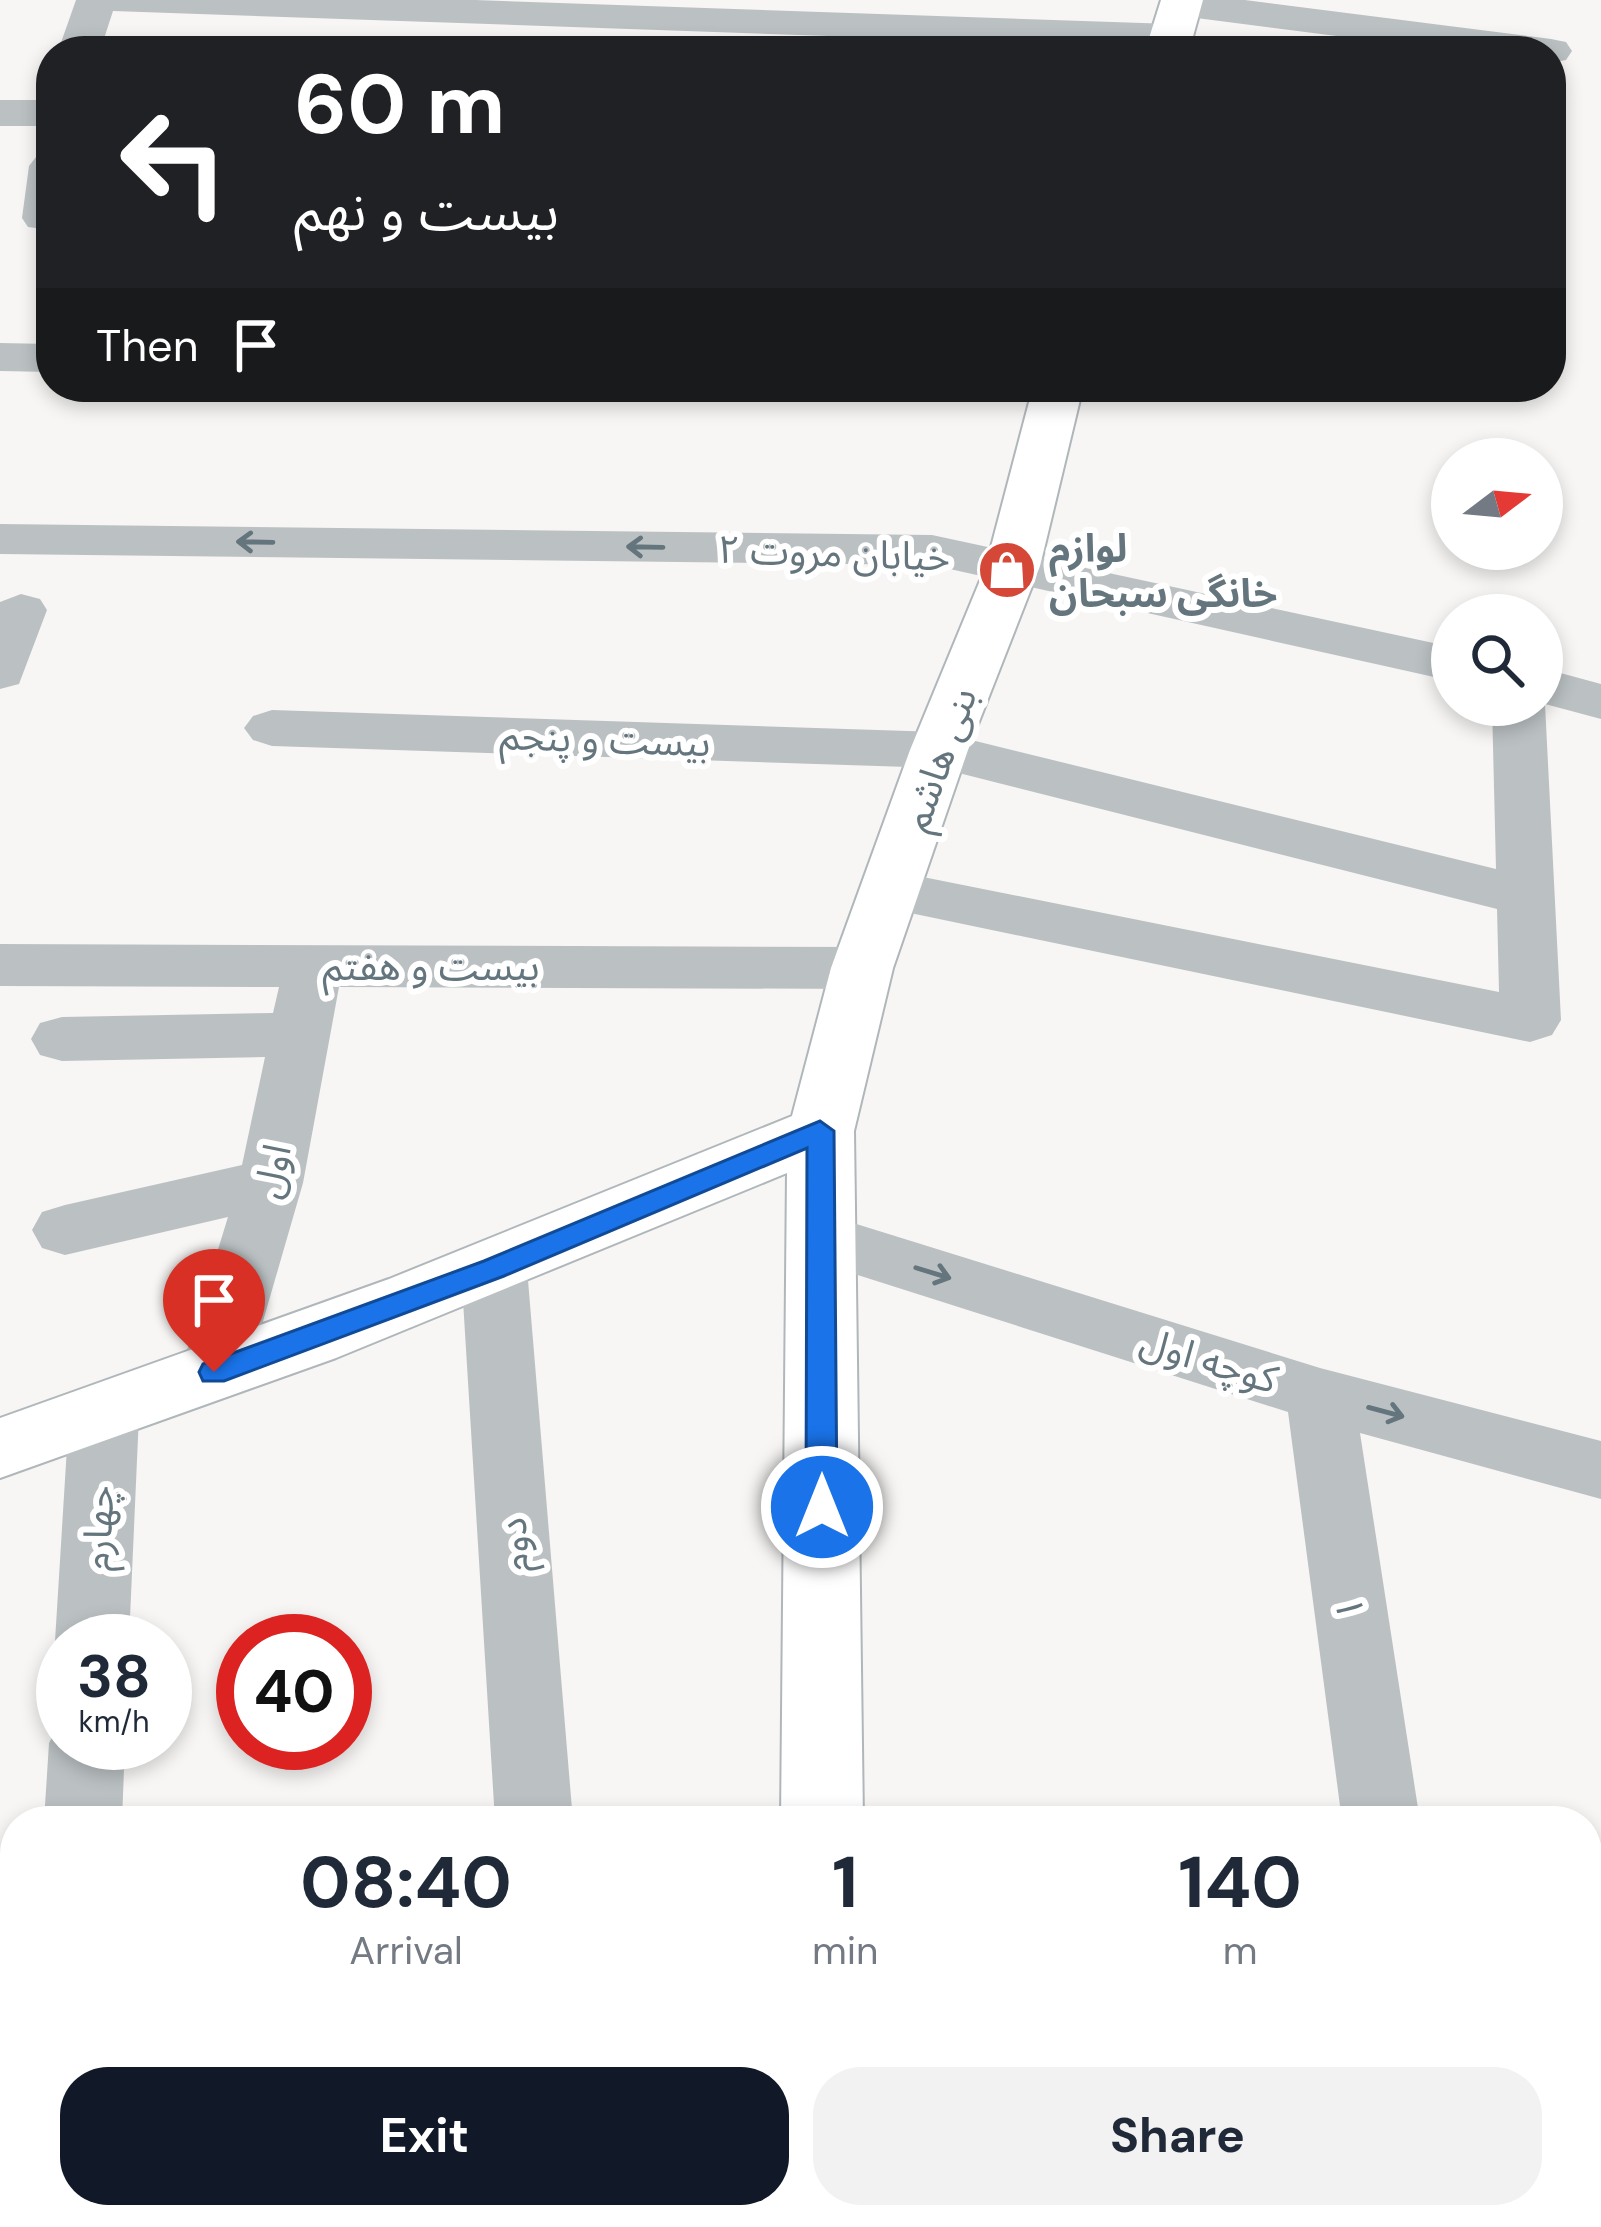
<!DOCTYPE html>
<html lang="en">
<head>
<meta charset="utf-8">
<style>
	:root { --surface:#fff; --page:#f2f2f3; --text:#1f2937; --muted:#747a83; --accent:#111827 }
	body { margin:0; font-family:"DM Sans","Noto Sans Arabic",sans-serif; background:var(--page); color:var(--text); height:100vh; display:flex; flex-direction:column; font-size:45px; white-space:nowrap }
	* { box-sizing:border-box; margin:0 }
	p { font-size:39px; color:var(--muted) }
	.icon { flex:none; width:66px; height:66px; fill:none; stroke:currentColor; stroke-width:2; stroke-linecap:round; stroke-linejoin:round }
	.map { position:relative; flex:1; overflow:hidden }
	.panel { position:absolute; left:0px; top:1806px; width:1602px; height:423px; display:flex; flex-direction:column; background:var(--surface); border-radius:48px 48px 0 0; box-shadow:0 6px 18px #0003 }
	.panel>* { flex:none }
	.top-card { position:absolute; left:36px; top:36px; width:1530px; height:366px; border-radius:48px; box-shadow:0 6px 18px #0003; background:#202124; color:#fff; overflow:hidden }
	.needle { width:78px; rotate:74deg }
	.fabs { position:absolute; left:1431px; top:438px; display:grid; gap:24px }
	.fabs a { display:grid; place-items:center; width:132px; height:132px; border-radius:50%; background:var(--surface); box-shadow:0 6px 18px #0003; font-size:60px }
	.speed { position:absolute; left:36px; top:1614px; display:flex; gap:24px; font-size:60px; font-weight:700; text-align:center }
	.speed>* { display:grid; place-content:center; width:156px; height:156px; border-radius:50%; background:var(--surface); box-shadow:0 6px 18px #0003; line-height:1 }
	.speed small { font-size:30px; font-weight:400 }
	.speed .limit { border:18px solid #d22; background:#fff; color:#111 }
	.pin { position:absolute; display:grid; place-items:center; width:102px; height:102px; color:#fff; margin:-123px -51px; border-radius:50% 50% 50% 0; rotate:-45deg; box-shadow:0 0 12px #0007 }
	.pin .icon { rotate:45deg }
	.me { position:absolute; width:132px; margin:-66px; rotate:0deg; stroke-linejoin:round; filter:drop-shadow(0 0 9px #0008) }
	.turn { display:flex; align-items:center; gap:42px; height:252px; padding:0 60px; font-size:54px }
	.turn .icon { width:156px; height:156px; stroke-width:2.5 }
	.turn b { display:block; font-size:84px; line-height:102px }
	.then { display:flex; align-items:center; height:114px; padding:0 60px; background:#0003; gap:24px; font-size:45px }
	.eta { display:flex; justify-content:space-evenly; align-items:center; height:204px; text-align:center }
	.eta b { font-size:72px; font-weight:700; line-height:84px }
	.action { display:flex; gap:24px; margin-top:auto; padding:24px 60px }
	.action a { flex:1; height:138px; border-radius:48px; background:var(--accent); color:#fff; font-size:48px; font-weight:700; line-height:138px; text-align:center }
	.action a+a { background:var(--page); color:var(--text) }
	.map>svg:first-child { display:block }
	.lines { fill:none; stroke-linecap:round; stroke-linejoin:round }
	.secondary-casing { stroke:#b0b7ba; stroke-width:4 }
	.street { fill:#bbc1c3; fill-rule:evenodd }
	.secondary { fill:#fff; fill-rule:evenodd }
	.oneway { stroke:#64757d }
	.route { fill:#1a73e8; stroke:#114b97; stroke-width:3 }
	.labels { text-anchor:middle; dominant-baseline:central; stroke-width:12; stroke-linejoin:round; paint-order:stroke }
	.poi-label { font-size:39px; font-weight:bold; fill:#64757d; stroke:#fff; text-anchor:start }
	.street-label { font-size:39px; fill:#64757d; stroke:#fff }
</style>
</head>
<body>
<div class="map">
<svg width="1601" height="2227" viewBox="0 0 1601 2227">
	<rect width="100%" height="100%" fill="#f7f6f4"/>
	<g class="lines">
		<g class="secondary-casing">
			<path id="secondary" d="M1161,0H1203L1189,51H1145Z
				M1033,387H1083L1040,566L968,750L893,968L854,1131L863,1821H781L787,1173L336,1358L0,1478V1418L389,1279L792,1116L831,968L910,750L986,566Z
				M768,2214H858L857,2227H767Z"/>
		</g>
		<path class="street" d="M76,0H475L1172,24L1187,27L1193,36L1187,45L1172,48L113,11L100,51H58Z
			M1164,0H1245L1551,39L1566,42L1572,51L1566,60L1551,63V51H1454L1181,16L1167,13L1161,4Z
			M0,100H51V126H0Z
			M51,153V230L28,227L22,218L29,166L36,157Z
			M0,343L51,344V372L0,371Z
			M0,524L932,535L1452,647V681L932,565L0,554Z
			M21,594L40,599L47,610L19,684L0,689V602Z
			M1542,668L1601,684V719L1545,704L1561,1020L1552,1035L1530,1042L872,905L864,891L872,877L893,871L1499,992L1497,909L939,768L272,746L253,740L244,728L253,716L272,710L939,732L1496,869L1492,705H1542Z
			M0,944L862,947L883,953L892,968L883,983L862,989L339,987L303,1183L248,1373L238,1392L214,1400L190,1392L180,1373L228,1217L65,1255L42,1248L32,1230L42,1212L65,1205L242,1165L265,1057L62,1061L40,1055L31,1039L40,1023L62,1017L273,1013L279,987L0,986Z
			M821,1213L1320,1368L1601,1441V1499L1360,1433L1420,1821H1342L1288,1412L798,1256L788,1238L798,1220Z
			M494,1243L517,1250L527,1268L573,1821H495L461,1268L471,1250Z
			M104,1387L128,1395L139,1415L129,1641H63V1657L55,1641L69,1415L80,1395Z
			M63,1718V1743H125L122,1821H44L49,1743Z
			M1587,1856L1601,1857V1929L1587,1928Z
			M1587,1975H1601V2051H1587Z
			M20,2214H106L105,2227H19Z"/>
		<use href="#secondary" class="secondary"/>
	</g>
	<defs><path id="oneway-shaft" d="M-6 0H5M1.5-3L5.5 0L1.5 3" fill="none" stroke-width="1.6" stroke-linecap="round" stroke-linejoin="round" transform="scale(3)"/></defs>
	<g class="oneway">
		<use href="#oneway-shaft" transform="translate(255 542) rotate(-179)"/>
		<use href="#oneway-shaft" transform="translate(645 547) rotate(-179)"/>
		<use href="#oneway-shaft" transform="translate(933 1273) rotate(17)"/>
		<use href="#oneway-shaft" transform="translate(1386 1412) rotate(15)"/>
	</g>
	<path class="route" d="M820,1121L834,1131L837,1507L833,1516L822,1520L811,1516L806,1507L807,1148L504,1276L224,1381H203L199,1372L203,1364L484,1261Z"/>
	<defs>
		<g id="shop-disc" transform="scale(3)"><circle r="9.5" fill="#d54736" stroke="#fff"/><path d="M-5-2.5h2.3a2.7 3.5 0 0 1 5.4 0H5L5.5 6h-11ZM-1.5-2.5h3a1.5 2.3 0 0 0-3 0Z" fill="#fff"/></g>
	</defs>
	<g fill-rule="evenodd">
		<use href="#shop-disc" x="1007" y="570"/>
	</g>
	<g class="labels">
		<g class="poi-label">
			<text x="1049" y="548">لوازم<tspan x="1049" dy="45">خانگی سبحان</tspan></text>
		</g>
		<g class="street-label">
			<text transform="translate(834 553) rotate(2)">خیابان مروت ۲</text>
			<text transform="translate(605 739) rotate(2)">بیست و پنجم</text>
			<text transform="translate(939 759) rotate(-70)">بنی هاشم</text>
			<text x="431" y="966">بیست و هفتم</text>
			<text transform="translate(272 1171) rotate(-77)">اول</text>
			<text transform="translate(1209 1360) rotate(17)">کوچه اول</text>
			<text transform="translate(98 1528) rotate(-87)">چهارم</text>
			<text transform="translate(514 1545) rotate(-94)">دوم</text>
			<text transform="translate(1350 1608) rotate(82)">۱</text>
		</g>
	</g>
</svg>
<div class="fabs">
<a><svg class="needle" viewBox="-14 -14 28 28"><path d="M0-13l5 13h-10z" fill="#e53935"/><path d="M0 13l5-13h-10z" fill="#747a83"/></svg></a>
<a><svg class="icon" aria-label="search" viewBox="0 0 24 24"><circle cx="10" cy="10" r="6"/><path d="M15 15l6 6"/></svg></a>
</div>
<div class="speed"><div>38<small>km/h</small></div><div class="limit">40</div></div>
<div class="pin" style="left:214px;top:1372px;background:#d93025"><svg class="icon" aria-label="arrive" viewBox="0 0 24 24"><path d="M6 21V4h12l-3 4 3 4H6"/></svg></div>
<svg class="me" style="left:822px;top:1507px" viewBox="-20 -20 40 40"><circle r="17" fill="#1a73e8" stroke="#fff" stroke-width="3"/><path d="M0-11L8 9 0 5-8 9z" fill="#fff"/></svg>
<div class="top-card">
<div class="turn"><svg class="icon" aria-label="left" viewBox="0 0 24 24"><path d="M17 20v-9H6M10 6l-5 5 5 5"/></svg><div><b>60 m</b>بیست و نهم</div></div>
<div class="then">Then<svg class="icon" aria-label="arrive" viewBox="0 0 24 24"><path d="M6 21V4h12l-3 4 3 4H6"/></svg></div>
</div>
<section class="panel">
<div class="eta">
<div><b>08:40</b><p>Arrival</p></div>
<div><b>1</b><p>min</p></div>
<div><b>140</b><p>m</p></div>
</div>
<div class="action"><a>Exit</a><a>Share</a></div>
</section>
</div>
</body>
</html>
